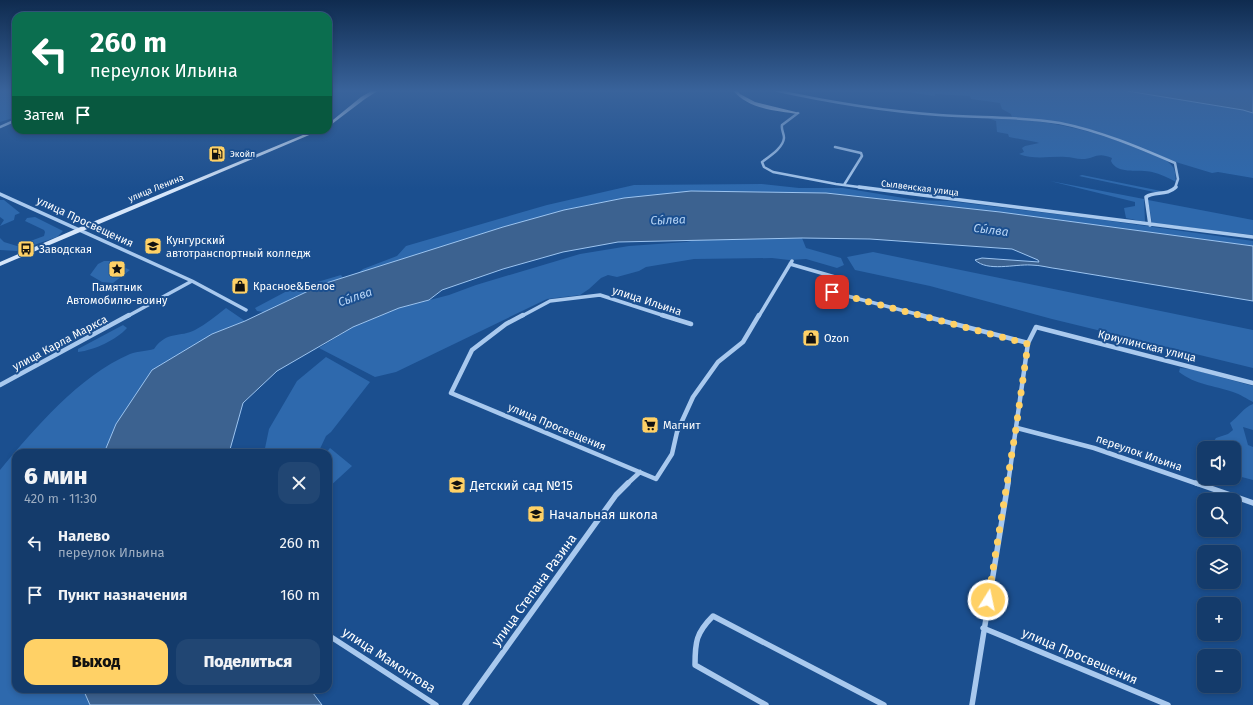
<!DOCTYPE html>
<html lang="ru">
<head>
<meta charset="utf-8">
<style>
	:root { --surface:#143b6b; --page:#214673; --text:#f1f3f6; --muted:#9dadc1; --line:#33557e; --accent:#ffd166 }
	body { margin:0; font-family:"Fira Sans",sans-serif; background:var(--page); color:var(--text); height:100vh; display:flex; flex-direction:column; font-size:15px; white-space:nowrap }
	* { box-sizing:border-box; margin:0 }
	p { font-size:13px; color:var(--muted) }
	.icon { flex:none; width:22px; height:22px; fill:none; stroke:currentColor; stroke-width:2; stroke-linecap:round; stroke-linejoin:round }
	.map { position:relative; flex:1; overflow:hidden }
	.panel { position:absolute; left:12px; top:449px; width:320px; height:244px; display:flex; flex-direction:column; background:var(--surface); border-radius:12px; box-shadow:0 2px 6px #0003,0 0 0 1px var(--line) }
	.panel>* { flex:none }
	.hud { position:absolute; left:12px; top:12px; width:320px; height:122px; border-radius:12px; box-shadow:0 2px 6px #0003,0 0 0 1px var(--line); background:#0b6e4f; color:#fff; overflow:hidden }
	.controls { position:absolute; left:1197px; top:441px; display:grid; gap:8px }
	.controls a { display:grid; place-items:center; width:44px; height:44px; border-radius:8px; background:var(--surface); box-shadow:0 2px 6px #0003,0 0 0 1px var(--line); font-size:20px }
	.pin { position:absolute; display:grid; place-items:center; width:34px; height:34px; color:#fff; margin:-17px; border-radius:8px; box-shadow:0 2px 6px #0006 }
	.me { position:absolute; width:44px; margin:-22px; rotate:10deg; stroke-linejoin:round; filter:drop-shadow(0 0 3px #0008) }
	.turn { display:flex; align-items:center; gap:14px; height:84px; padding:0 12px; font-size:18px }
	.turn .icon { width:52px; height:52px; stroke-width:2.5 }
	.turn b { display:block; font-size:28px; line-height:34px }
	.then { display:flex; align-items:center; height:38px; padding:0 12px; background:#0003; gap:8px; font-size:15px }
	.round { display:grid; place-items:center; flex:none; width:42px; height:42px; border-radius:12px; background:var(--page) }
	.head { display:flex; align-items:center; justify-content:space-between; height:68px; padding:0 12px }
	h1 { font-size:24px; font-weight:800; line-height:30px }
	.primary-button { display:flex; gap:8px; margin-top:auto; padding:8px 12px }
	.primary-button a { flex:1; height:46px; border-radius:12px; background:var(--accent); color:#111; font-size:16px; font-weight:800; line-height:46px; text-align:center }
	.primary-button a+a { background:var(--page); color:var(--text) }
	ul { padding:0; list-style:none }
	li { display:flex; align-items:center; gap:12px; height:52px; padding:0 12px }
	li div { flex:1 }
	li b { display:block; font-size:15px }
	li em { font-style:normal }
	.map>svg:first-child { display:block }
	.green { fill:#2e69ad }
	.water { fill:#3c6290; stroke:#9cc4f0 }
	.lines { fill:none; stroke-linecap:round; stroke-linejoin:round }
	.street-far3 { stroke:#a9c9ee; stroke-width:2.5 }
	.street-far2 { stroke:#a9c9ee; stroke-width:3.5 }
	.street-far1 { stroke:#a9c9ee; stroke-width:4.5 }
	.street { stroke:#a9c9ee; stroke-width:5.5 }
	.secondary { fill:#d6e6fa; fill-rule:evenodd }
	.route { stroke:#ffd166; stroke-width:7; stroke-dasharray:0 12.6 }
	.labels { text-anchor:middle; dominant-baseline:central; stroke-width:4; stroke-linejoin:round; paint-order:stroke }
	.far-poi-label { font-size:9px; fill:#fff; stroke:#1b4f8f; text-anchor:start }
	.far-street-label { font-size:9px; fill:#fff; stroke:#1b4f8f }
	.street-label { font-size:11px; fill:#fff; stroke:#1b4f8f }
	.poi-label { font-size:11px; fill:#fff; stroke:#1b4f8f; text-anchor:start }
	.water-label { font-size:12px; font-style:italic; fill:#b5d3f5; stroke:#1b4f8f }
	.near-poi-label { font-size:13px; fill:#fff; stroke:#1b4f8f; text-anchor:start }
	.near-street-label { font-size:13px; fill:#fff; stroke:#1b4f8f }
</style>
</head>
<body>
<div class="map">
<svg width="1253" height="705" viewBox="0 0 1253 705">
	<rect width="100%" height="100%" fill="#1b4f8f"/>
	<path class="green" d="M0,90H11L16,94V117L0,122Z
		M895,90H1121L1243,110L1253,113V178L1218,172L1212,173L1179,163L1097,131L1078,127L1012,117L1011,114L1002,109L1000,103L971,99L970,96L935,94V96Z
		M988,118C1044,119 1092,129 1143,151C1153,155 1167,158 1173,167C1176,172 1175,176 1176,182C1169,178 1160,174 1152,172C1140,169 1117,175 1111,161L1112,158C1097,151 1094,159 1082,159C1076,159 1071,157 1066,157C1050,156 1034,160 1019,154L1024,152L1022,148L1025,146L1039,143L1036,142L1009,137L1008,134L997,132L996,121Z
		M1082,175L1161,191L1160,193L1154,192L1079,176Z
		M1050,181L1144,199L1145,222L1126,218L1124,208L1135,206V202Z
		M762,184L799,188H843L916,200L949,201L1096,219L1253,241V246L1000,212L826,193L691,191L503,227L356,275L363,269L397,256L406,246L547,205L634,185Z
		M0,200H4L20,213L15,215L14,220L0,226L4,220L0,217Z
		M1148,200L1253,220V235L1152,223Z
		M35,217L63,231L57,237L17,251L0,250V238L4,242L17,246L44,236L45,232L44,230L25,221L27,218Z
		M802,238L806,248L841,258L844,265L837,268L806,259L789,260L772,258L694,259L646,267L639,271L617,277L608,275L601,278L589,289L580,295L547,299L396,372L375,377L319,348L353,327L399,308L449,295L476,285L580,254L629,246L686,242L697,240Z
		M873,252L1253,330V368L1052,319L930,286L855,270L847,257Z
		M104,261H110L130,270L113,283L102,282L90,275L98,264Z
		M341,275L343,278L323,284L264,312L257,311L255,308L287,291Z
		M226,308L245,321L212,334L116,424L104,453H16V689H83L90,705H0V470C35,428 79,376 130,354C138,351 147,351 154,349C167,330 180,338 195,330C206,324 216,316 226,308Z
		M123,325L127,328C116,340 95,350 78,352V349Z
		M326,357L370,382L331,432L326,436L318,453H264L269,429L297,381Z
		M1180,368L1191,369L1253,386V402C1247,399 1240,394 1233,392C1213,385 1196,385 1179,372Z
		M1253,404V430L1243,427L1248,445L1253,447V480L1238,476L1234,472V448H1214L1212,444L1216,438L1228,434L1233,430L1230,423C1238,417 1244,407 1253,404Z
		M330,448L352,466L328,488V453H326Z"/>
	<path class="water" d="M1121,90H1253V113L1243,110Z
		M691,191L826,193L1000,212L1253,246V301L1059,269C1050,268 1040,265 1031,265C1014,264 988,272 975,260L982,258L1039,262L1038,260L1012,249L870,239L802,238L618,242L563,252L503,269L442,290L429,300L399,308L353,327L277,371L243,403L229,453H104L116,424L152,370L212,334L245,321L323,284L503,227L564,210L624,198Z
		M83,689H310L322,705H90Z"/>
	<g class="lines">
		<path class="street-far3" d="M774,90C828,102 884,111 939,115C979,118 1021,116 1060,123C1100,131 1138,147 1175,163L1178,179L1175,188
			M798,113L782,125C781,130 784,133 784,138C783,148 770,156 762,162L764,167L773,172L836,184L866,188
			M0,127L16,120
			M835,147L861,153L862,156L844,185"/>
		<path class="street-far2" d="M859,187L1253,237
			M0,194L192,281L246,310
			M1150,225L1146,197C1155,191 1167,196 1176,187
			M790,264L835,277L832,292L924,316
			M128,316L192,281
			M522,316L550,301L600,295L665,316
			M759,316L792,261"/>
		<path class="street-far1" d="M523,315L506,324L472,350L451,393L656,479L672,454L677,432L693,397L718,362L743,342L759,315
			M662,315L691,324
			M920,315L1028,343
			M0,385L129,315
			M1017,428L1094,448L1198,484
			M627,484L640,472
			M1008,484L1028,343L1036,327L1253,383"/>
		<path class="street" d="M1196,483L1253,503
			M983,628L1168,705
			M328,635L436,705
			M465,705L616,495L628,483
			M766,705L695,665C695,642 696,633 713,616L884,705
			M972,705L1008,483"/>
		<path class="secondary" d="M373,90H379L365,99L328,127V124L361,97Z
			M733,90H737L740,94L755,102L800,113L798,114C777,111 747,109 733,90Z
			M315,130H321L0,266V262L78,228Z"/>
	</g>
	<linearGradient id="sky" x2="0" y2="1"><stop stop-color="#0f2b4f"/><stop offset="0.48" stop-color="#39639b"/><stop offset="1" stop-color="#39639b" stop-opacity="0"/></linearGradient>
	<rect width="1253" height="189" fill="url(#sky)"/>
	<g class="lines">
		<path class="route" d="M832,292L1028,344L1016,428L988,600"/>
	</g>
	<defs>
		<g id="fuel-square" transform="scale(0.9)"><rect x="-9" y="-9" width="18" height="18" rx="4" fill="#ffd166" stroke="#1b4f8f"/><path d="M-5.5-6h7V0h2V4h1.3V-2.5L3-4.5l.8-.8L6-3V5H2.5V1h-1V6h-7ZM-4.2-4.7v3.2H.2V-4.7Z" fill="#111"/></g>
		<g id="university-square" transform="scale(0.9)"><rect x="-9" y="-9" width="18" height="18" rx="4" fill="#ffd166" stroke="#1b4f8f"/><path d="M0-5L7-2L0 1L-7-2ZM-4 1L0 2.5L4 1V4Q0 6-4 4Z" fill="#111"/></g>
		<g id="bus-square" transform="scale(0.9)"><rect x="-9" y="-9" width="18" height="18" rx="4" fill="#ffd166" stroke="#1b4f8f"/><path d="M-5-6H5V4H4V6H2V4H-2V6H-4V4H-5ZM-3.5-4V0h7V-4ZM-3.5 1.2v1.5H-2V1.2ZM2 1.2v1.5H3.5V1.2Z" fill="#111"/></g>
		<g id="sight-square" transform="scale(0.9)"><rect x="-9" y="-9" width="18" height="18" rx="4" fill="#ffd166" stroke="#1b4f8f"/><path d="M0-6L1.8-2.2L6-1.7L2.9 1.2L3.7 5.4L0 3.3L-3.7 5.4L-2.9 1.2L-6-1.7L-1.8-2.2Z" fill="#111"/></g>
		<g id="shop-square" transform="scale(0.9)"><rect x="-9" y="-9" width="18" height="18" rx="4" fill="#ffd166" stroke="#1b4f8f"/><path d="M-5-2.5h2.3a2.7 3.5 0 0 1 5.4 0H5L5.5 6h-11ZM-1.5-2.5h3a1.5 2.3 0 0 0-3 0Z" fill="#111"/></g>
		<g id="supermarket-square" transform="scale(0.9)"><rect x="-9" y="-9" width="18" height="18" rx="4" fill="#ffd166" stroke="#1b4f8f"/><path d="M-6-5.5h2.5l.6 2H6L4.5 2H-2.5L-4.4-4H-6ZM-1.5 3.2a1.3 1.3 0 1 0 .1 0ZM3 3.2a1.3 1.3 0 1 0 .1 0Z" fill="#111"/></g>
		<g id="school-square" transform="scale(0.9)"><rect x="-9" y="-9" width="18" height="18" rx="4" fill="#ffd166" stroke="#1b4f8f"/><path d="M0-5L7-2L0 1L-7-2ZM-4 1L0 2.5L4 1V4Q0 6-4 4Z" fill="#111"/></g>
	</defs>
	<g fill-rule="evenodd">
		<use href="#fuel-square" x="217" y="154"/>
		<use href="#university-square" x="153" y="246"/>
		<use href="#bus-square" x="26" y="249"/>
		<use href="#sight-square" x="117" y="269"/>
		<use href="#shop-square" x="240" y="286"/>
		<use href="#shop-square" x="811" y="338"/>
		<use href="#supermarket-square" x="650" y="425"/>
		<use href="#school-square" x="457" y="485"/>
		<use href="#school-square" x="536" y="514"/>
	</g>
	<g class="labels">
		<g class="far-poi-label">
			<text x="230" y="154">Экойл</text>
		</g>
		<g class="far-street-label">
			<text transform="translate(156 188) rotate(-22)">улица Ленина</text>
			<text transform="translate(920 188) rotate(7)">Сылвенская улица</text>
		</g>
		<g class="street-label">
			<text transform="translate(85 222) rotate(25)">улица Просвещения</text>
			<text transform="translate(647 301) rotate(18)">улица Ильина</text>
			<text transform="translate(60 343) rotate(-28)">улица Карла Маркса</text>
			<text transform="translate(1147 346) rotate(14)">Криулинская улица</text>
			<text transform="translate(557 427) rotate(23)">улица Просвещения</text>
			<text transform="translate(1139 453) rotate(19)">переулок Ильина</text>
		</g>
		<g class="poi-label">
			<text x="166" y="240">Кунгурский<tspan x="166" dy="13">автотранспортный колледж</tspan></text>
			<text x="39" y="249">Заводская</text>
			<text x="253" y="286">Красное&amp;Белое</text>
			<text x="117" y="287" text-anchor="middle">Памятник<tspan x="117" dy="13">Автомобилю-воину</tspan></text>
			<text x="824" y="338">Ozon</text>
			<text x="663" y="425">Магнит</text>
		</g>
		<g class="water-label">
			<text transform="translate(668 220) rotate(-2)">Сы́лва</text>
			<text transform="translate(991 230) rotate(7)">Сы́лва</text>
			<text transform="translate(355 297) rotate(-19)">Сы́лва</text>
		</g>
		<g class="near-poi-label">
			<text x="470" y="485">Детский сад №15</text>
			<text x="549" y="514">Начальная школа</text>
		</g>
		<g class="near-street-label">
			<text transform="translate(534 590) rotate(-54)">улица Степана Разина</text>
			<text transform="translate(1080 656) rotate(23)">улица Просвещения</text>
			<text transform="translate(389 660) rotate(33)">улица Мамонтова</text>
		</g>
	</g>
</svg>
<div class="controls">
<a><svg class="icon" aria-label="sound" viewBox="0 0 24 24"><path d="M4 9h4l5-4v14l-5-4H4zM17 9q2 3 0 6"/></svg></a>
<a><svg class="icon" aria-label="search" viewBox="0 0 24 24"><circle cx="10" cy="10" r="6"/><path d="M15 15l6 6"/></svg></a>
<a><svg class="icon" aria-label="layers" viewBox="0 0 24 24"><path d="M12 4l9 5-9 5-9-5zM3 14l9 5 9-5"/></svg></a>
<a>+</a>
<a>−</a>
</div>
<div class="pin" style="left:832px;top:292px;background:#d93025"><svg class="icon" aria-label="arrive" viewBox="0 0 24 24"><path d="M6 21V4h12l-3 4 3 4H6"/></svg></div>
<svg class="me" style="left:988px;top:600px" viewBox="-20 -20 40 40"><circle r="17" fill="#ffd166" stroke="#fff" stroke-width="3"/><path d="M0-11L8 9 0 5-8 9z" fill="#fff"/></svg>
<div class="hud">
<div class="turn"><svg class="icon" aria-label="left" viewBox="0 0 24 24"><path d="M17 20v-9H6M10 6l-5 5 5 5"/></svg><div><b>260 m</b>переулок Ильина</div></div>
<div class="then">Затем<svg class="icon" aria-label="arrive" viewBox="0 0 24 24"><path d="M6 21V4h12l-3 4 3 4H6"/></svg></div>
</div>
<section class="panel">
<div class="head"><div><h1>6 мин</h1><p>420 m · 11:30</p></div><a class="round"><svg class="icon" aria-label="close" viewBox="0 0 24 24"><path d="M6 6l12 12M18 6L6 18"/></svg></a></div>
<ul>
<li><svg class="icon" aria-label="left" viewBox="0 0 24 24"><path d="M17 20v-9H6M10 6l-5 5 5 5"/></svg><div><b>Налево</b><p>переулок Ильина</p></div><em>260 m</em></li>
<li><svg class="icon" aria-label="arrive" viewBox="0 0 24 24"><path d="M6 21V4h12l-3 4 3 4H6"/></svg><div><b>Пункт назначения</b></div><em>160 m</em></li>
</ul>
<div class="primary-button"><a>Выход</a><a>Поделиться</a></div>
</section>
</div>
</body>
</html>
